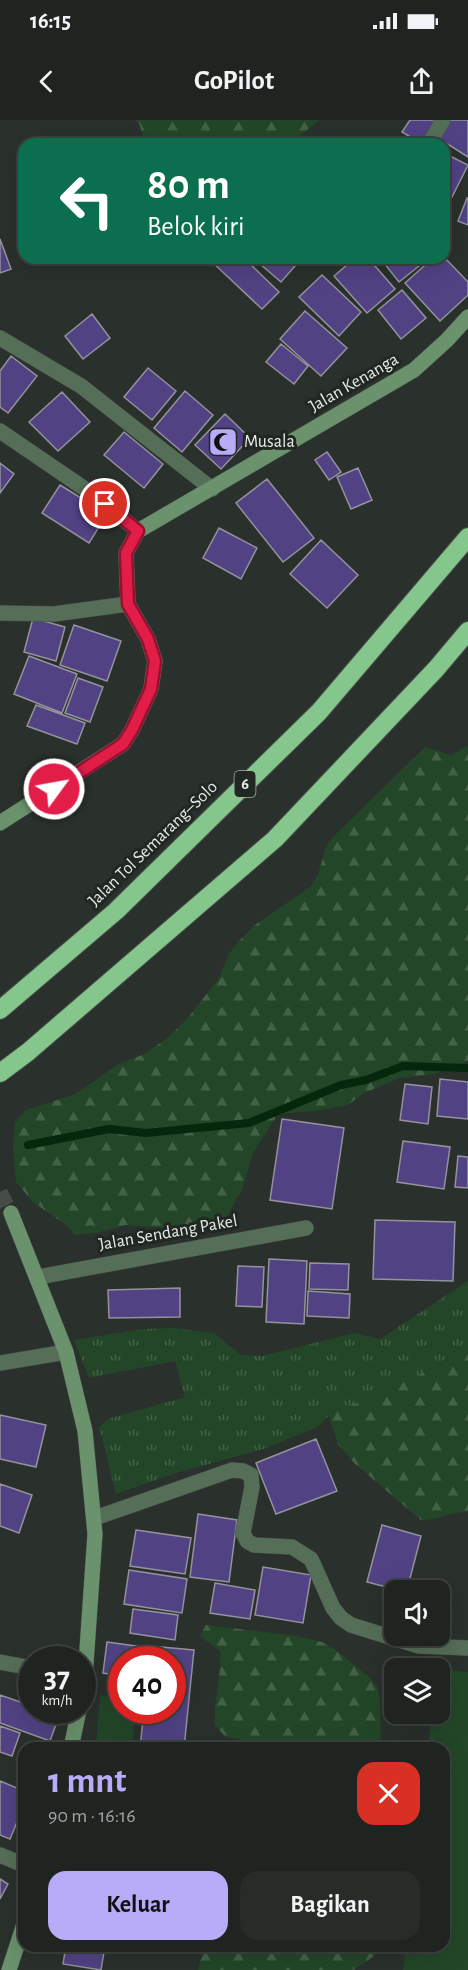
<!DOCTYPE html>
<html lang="id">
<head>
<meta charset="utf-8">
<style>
	:root { --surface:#202420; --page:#282c29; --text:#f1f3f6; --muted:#a2a4a5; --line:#3d413e; --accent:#b8abf7 }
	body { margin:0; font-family:"Alegreya Sans",sans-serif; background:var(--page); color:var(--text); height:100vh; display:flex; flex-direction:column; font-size:22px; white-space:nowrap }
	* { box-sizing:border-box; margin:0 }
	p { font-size:20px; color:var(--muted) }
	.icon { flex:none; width:33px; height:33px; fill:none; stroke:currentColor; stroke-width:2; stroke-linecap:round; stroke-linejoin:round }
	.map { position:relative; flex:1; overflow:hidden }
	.side { position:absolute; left:18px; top:1622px; width:432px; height:210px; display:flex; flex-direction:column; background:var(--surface); border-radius:18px; box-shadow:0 6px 24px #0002,0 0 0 2px var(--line) }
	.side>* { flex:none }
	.guide { position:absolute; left:18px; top:18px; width:432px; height:126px; border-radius:18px; box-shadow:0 6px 24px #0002,0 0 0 2px var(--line); background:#0b6e4f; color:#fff; overflow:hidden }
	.controls { position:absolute; left:384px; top:1460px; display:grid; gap:12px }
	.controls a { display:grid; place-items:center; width:66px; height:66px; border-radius:12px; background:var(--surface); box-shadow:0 6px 24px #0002,0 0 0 2px var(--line); font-size:30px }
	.speed { position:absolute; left:18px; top:1526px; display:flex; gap:12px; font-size:30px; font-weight:700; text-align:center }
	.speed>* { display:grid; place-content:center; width:78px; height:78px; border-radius:50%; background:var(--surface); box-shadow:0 6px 24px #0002,0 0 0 2px var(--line); line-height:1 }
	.speed small { font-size:15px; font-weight:400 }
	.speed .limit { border:9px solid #d22; background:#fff; color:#111 }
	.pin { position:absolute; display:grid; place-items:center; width:51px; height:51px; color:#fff; margin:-26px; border:3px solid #fff; border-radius:50%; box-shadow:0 2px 6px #0007 }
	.me { position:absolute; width:66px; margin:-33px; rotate:58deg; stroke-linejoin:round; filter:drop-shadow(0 0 4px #0008) }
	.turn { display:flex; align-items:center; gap:21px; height:126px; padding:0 30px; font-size:27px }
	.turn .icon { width:78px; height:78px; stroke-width:2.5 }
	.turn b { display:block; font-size:42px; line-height:51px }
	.round { display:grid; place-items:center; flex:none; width:63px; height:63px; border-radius:18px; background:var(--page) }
	.head { display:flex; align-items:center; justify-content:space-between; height:102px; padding:0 30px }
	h1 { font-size:36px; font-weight:600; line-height:45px; color:var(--accent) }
	.action { display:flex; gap:12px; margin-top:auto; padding:12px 30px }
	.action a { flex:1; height:69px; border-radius:18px; background:var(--accent); color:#111; font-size:24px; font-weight:600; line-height:69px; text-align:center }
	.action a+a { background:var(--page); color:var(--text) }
	.status { display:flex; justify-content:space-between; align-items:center; height:42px; padding:0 30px; background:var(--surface); direction:ltr }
	.status svg { height:16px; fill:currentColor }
	header { display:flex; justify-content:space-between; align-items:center; height:78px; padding:0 30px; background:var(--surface); font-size:27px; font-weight:600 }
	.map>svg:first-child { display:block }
	.grass { fill:url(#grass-tufts) }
	.forest { fill:url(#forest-firs) }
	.pitch { fill:#234628 }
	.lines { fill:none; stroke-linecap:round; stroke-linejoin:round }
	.stream { stroke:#05270c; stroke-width:8 }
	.building { fill:#514284; stroke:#94929c; stroke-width:1.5 }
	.secondary-tunnel { stroke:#464c47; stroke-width:15; stroke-dasharray:15 8; stroke-linecap:butt }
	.street-casing { stroke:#484e49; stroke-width:16 }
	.secondary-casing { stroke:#484e49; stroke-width:16 }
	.highway-casing { stroke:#484e49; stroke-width:20 }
	.street { stroke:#556e57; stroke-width:15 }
	.secondary { stroke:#69926d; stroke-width:15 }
	.highway { stroke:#85c68c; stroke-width:18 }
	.route-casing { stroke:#92132f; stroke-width:15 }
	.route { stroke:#e11d48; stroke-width:10 }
	.labels { text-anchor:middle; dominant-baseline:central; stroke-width:6; stroke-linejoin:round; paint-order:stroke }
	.shield { fill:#212721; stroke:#acb1ac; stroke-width:1.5 }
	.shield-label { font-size:16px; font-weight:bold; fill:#e8ece8 }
	.street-label { font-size:18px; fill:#e8ece8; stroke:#212721 }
	.poi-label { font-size:18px; fill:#e8ece8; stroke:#212721; text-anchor:start }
</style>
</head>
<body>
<div class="status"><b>16:15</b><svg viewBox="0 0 49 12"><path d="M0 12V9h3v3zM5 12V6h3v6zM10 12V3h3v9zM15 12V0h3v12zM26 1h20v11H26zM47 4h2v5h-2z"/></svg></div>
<header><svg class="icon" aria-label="back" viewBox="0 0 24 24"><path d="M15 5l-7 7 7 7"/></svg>GoPilot<svg class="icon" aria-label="share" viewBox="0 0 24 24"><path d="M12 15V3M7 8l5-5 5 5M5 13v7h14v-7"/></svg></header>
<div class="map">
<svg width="468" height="1850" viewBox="0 0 468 1850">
	<defs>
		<pattern id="grass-tufts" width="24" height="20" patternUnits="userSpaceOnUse" patternTransform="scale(1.5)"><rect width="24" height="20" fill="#234628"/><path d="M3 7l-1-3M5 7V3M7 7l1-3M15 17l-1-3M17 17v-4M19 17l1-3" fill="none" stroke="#436147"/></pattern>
		<pattern id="forest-firs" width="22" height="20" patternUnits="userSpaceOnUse" patternTransform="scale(1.5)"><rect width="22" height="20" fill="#234628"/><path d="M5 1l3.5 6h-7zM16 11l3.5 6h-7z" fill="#436147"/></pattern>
	</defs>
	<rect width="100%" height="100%" fill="#2a302b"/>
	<path class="grass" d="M468,1161V1228L459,1235L399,1264L376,1277L329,1296L317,1307L267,1328L176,1353L116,1374L99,1307L108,1299L185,1277L175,1241L89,1258L74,1220L142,1209L173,1208L214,1213L241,1235L262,1236L355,1213L380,1219Z"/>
	<path class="forest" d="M134,0H319L290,24H145L139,3Z
		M468,626V941L434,954L400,958L364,973L348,985L322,990L278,994L253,1033L243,1067L225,1101L166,1108L126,1105L96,1113L76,1115L66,1105L33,1082L16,1062L13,1027L15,1002L26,990L76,974L117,945L144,934L166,919L187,899L219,858L229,834L236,824L255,805L310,767L318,755L325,730L331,719L425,627L451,635Z
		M468,1228V1392C451,1392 437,1400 421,1400L354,1343L338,1324L329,1296L341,1288L376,1277L399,1264L459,1235Z
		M206,1505L296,1516L322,1522L333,1528L368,1556L377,1566L380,1579L381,1627H257L239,1619L226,1617L215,1606C213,1581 222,1556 220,1531L200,1516Z
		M204,1826H377L373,1837L353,1850H198Z"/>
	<path class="pitch" d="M440,1549L468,1552V1850H403L406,1826H444V1628L428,1627L432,1593H440Z
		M100,1575L121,1577L122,1590H136L132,1627H96Z"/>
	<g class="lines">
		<path class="stream" d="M28,1025L109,1009L146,1013L249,1003L341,965L366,960L403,946L468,948"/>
	</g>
	<path class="building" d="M410,0H437L422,24L402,12Z
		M445,0H468V37L435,16Z
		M444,33L468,45L446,89L444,88Z
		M467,78H468V105L458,101Z
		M0,119L11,149L0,153Z
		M444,137L468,162V175L440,201L405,163L433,138Z
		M213,138H244L279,172L262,189L211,141Z
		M253,138H302L281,162Z
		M355,138H368L395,169L367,193L334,156Z
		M380,138H429L399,162Z
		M322,155L361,192L339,216L299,177Z
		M402,170L426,198L401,219L378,190Z
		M305,191L347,228L321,256L280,219Z
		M92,194L110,218L83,239L65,216Z
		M281,224L308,246L294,264L266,242Z
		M11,236L37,256L8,293L0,287V251Z
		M148,248L176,271L152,300L124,277Z
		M185,271L213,295L182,332L154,308Z
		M62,272L90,302L58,331L29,302Z
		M225,294L250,318L221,349L195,325Z
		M124,312L163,344L144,368L104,335Z
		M327,332L341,352L329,360L315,340Z
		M0,343L14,354L0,373Z
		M358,348L372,380L351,389L337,357Z
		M267,359L314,418L283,442L236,383Z
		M60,365L107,394L89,423L42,393Z
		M219,408L257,428L241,459L203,438Z
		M321,420L358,455L327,488L290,454Z
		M33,498L65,507L56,541L24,532Z
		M74,505L121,521L107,561L60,545Z
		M29,536L77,554L62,593L14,574Z
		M78,558L103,567L90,602L65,593Z
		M36,585L85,603L77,624L27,606Z
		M440,959L468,962V999L437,996Z
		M405,964L432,967L428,1004L400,1000Z
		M282,999L344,1008L332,1089L270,1080Z
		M403,1021L450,1027L444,1069L397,1062Z
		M458,1036L468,1037V1068L455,1067Z
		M375,1100L455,1102L453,1161L373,1159Z
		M269,1139L307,1141L304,1204L266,1202Z
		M310,1143L349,1144L348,1170L309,1169Z
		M238,1146L264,1147L262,1187L236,1186Z
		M180,1168V1197L109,1198L108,1170Z
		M308,1171L350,1174L349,1198L307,1196Z
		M0,1295L46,1305L36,1347L0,1339Z
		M316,1319L337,1371L276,1394L256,1343Z
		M0,1364L32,1375L19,1413L0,1406Z
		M198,1394L237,1400L229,1462L190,1457Z
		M382,1405L421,1416L407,1470H398L367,1462Z
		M136,1410L191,1418L185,1454L130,1446Z
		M263,1447L311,1455L303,1503L255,1495Z
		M129,1450L187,1459L182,1493L124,1484Z
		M215,1463L255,1470L250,1499L210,1493Z
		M133,1489L178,1495L175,1520L130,1513Z
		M107,1522L143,1527L141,1539H122V1556L103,1553Z
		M150,1526L194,1530L184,1628H140L144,1590H172V1539H149Z
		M0,1575L32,1586V1590H43L59,1596L50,1621L0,1603Z
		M0,1606L20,1613L12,1636L0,1632Z
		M0,1661L24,1671V1685L10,1719L0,1715Z
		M0,1759L8,1764L0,1779Z
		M66,1826H105L101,1850L63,1844Z"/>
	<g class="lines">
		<path class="secondary-tunnel" d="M0,1072L11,1093"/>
		<g class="street-casing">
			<path id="street" d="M429,24L443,0
				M0,218L81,266L212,369
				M0,311L88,371L138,411
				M0,493L54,494L128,484
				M38,1157L306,1108
				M0,1243L66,1232
				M95,1398L232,1350L243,1351L251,1355L252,1367L243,1413L247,1421L254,1425L292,1427L311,1439L333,1488L341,1498L351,1505L419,1526L468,1528
				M0,1542L32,1548
				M0,1735L24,1745"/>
		</g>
		<g class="secondary-casing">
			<path id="secondary" d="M0,703L123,624L132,610L151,569L155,541L148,519L128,484L126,433L138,411L414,250L447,220L468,197
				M11,1093L66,1232L85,1311L95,1414L85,1558L82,1571
				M71,1628L79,1590
				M9,1850L24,1804"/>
		</g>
		<g class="highway-casing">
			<path id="highway" d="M0,890L116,791L319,592L468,417
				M0,953L28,932L275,719L436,549L468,511"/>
		</g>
		<use href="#street" class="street"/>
		<use href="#secondary" class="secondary"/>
		<use href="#highway" class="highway"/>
	</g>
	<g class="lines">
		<g class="route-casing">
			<path id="route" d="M54,669L123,624L132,610L151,569L155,541L148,519L128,484L126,433L138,411L105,384"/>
		</g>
		<use href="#route" class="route"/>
	</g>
	<defs>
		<g id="mosque-square" transform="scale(1.5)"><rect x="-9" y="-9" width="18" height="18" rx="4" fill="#b8abf7" stroke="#212721"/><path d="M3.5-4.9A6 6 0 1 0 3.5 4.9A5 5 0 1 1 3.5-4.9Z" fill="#111"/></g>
	</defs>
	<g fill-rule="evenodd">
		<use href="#mosque-square" x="223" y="322"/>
	</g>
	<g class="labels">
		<rect class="shield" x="234.5" y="651" width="21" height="26" rx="4.5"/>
		<g class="shield-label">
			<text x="245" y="664">6</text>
		</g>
		<g class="street-label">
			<text transform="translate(354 263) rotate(-30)">Jalan Kenanga</text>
			<text transform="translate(153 724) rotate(-44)">Jalan Tol Semarang–Solo</text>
			<text transform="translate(168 1113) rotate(-10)">Jalan Sendang Pakel</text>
		</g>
		<g class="poi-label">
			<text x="244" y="322">Musala</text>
		</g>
	</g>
</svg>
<div class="controls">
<a><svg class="icon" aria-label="sound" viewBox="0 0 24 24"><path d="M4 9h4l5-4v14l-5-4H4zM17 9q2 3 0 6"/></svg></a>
<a><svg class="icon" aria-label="layers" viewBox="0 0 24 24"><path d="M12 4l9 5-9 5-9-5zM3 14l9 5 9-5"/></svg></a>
</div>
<div class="speed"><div>37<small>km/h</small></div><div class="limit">40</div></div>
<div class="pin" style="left:105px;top:384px;background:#d93025"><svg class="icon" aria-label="arrive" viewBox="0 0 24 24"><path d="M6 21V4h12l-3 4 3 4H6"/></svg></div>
<svg class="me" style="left:54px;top:669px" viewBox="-20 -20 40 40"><circle r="17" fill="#e11d48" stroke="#fff" stroke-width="3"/><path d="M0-11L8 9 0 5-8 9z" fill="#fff"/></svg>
<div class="guide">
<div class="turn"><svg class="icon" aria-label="left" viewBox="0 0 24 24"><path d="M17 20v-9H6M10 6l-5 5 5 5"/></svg><div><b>80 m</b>Belok kiri</div></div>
</div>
<section class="side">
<div class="head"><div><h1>1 mnt</h1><p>90 m · 16:16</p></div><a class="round" style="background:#d93025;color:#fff"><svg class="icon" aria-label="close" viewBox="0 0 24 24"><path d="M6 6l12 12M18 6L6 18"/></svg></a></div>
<div class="action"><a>Keluar</a><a>Bagikan</a></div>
</section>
</div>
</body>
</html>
